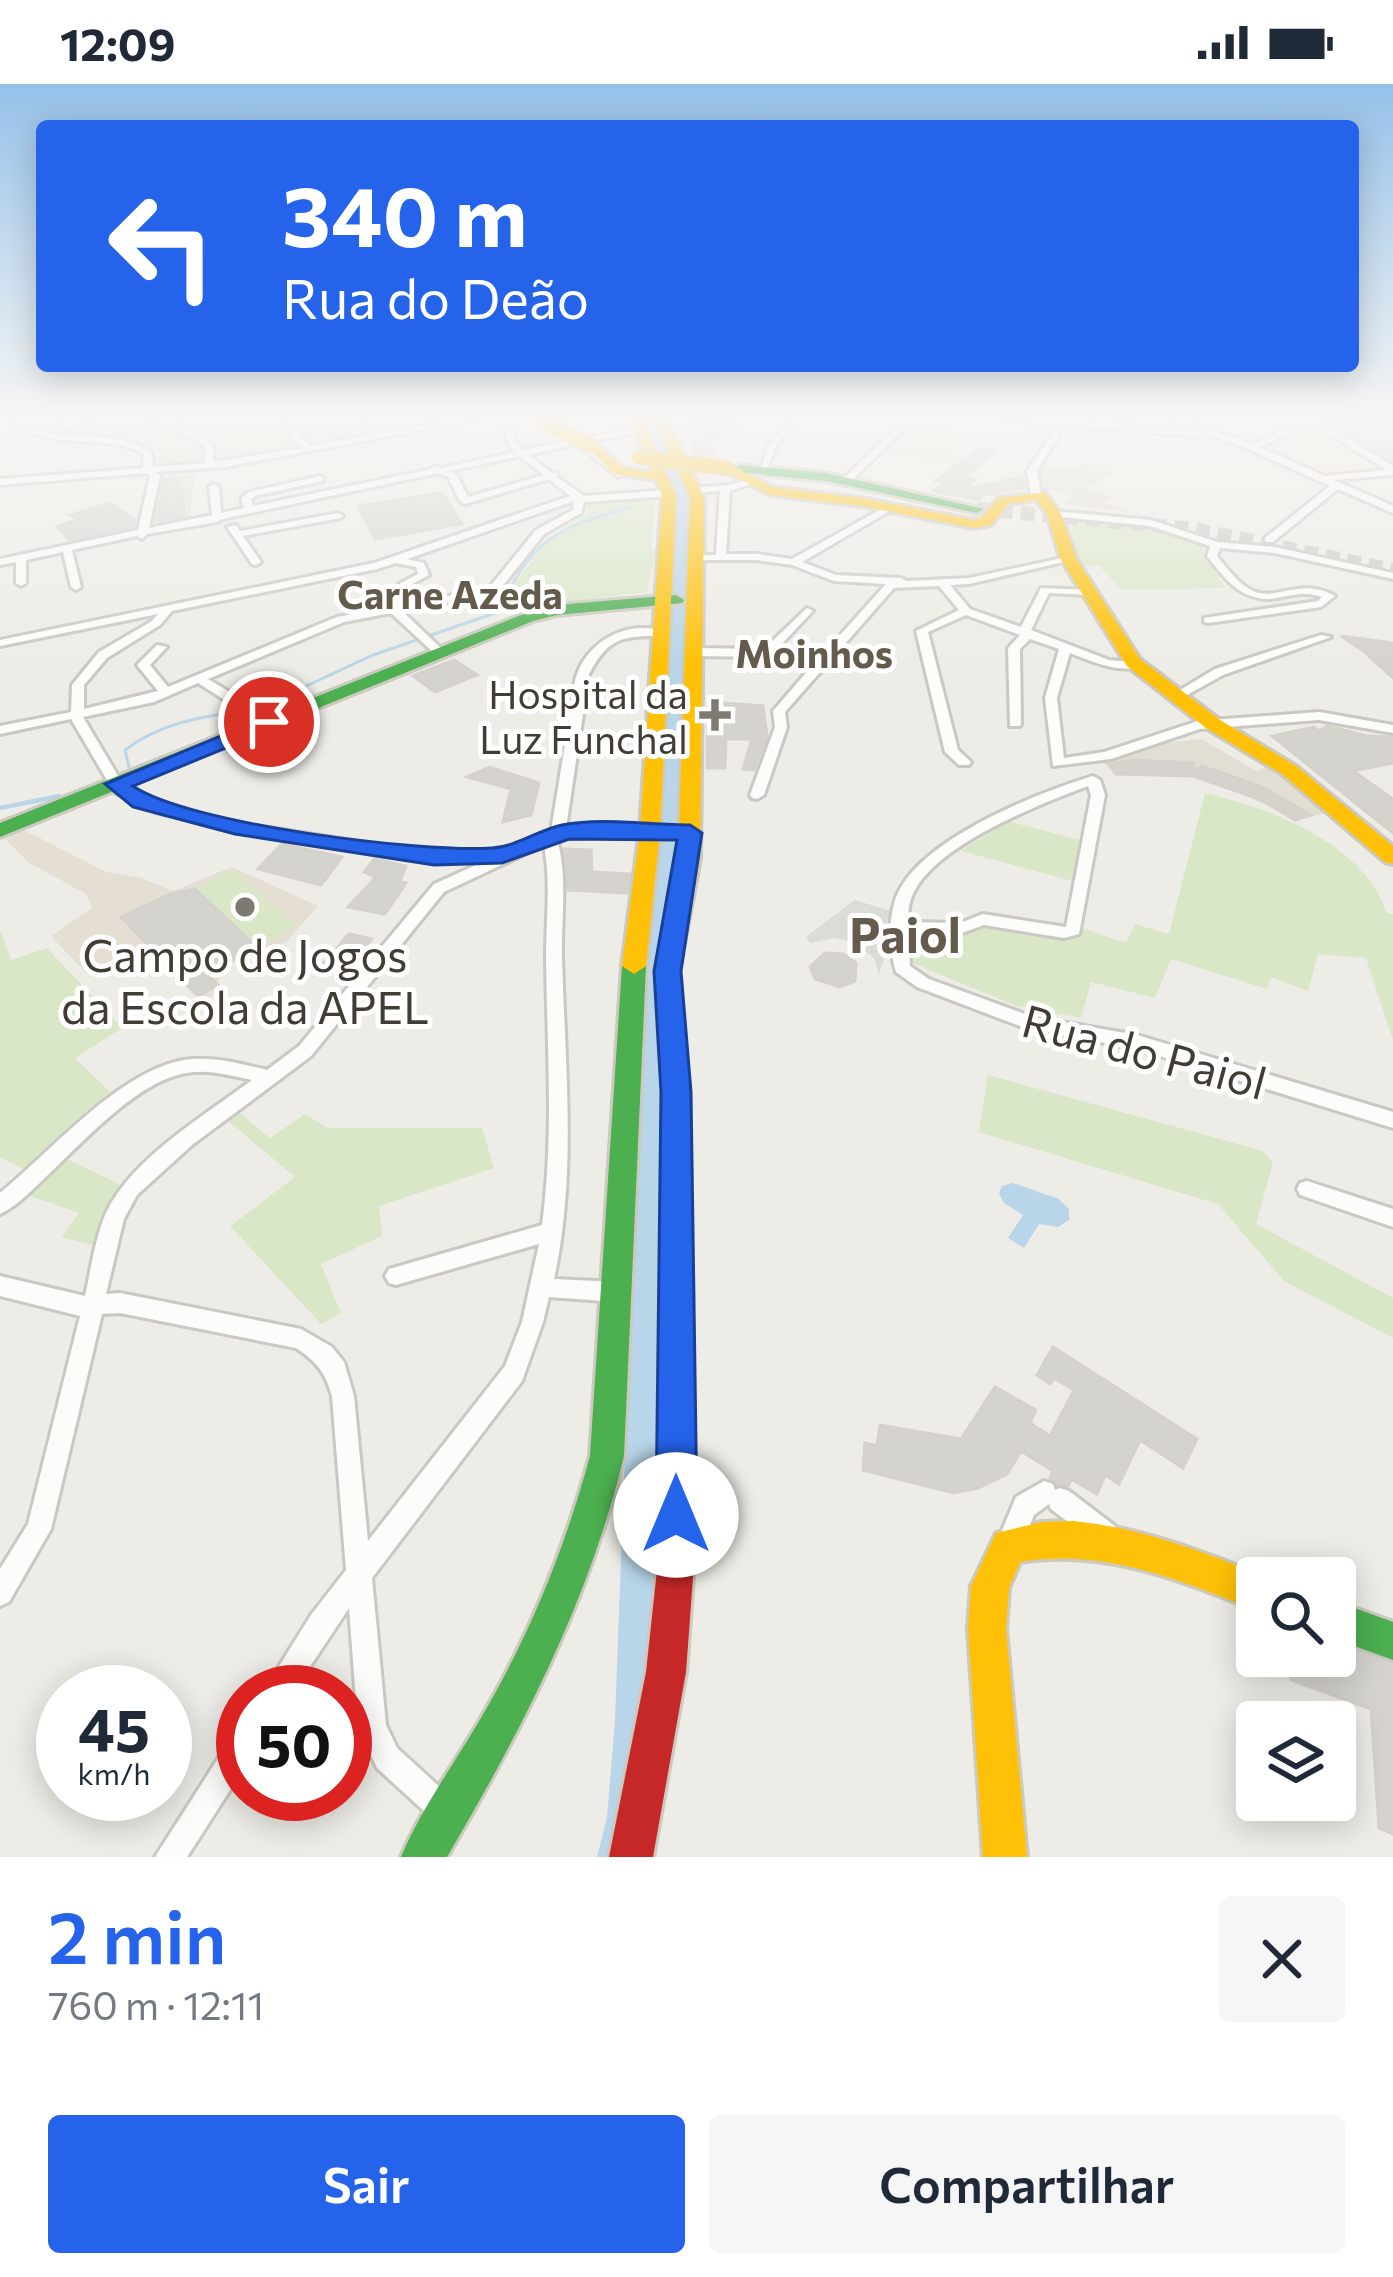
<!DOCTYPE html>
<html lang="pt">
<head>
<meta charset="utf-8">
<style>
	:root { --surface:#fff; --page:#f6f6f7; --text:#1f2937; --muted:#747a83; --accent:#2563eb }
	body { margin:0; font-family:Commissioner,sans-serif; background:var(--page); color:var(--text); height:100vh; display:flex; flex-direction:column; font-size:45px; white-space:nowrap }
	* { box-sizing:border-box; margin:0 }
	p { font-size:39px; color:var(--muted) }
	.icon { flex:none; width:66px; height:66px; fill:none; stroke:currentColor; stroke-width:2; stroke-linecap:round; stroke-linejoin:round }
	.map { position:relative; height:1773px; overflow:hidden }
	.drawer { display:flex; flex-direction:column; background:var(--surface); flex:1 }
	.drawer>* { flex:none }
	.top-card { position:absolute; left:36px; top:36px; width:1323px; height:252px; border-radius:12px; box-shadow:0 6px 30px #0003; background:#2563eb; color:#fff; overflow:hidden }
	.tools { position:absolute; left:1236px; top:1473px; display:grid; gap:24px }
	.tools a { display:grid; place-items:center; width:120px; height:120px; border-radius:12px; background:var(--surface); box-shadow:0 6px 30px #0003; font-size:60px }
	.speed { position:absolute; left:36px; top:1581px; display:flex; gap:24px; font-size:60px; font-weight:700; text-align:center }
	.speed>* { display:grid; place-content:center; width:156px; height:156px; border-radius:50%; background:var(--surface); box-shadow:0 6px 30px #0003; line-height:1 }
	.speed small { font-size:30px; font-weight:400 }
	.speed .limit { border:18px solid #d22; background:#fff; color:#111 }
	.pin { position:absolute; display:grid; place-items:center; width:102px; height:102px; color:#fff; margin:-51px; border:6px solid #fff; border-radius:50%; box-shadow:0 3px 12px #0007 }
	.me { position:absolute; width:132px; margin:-66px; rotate:0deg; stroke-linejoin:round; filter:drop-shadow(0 0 9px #0008) }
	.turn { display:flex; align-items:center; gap:42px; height:252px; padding:0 48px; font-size:54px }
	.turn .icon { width:156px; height:156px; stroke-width:2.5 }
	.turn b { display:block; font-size:84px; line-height:102px }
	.round { display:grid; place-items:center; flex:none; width:126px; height:126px; border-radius:12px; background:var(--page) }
	.summary { display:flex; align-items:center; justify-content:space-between; height:204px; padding:0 48px }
	h1 { font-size:72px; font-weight:600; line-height:90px; color:var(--accent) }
	.primary-button { display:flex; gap:24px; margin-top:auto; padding:24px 48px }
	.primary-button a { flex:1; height:138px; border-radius:12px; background:var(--accent); color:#fff; font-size:48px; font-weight:600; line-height:138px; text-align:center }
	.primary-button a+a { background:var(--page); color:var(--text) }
	.status { display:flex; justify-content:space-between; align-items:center; height:84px; padding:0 60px; background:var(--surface); direction:ltr }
	.status svg { height:33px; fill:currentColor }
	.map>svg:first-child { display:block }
	.residential { fill:#e1ded3 }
	.commercial { fill:#f0e8d9 }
	.education { fill:#e4dfd2 }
	.green { fill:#d9e7c7 }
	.parking { fill:#dcdbd6 }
	.water { fill:#b8d5ea }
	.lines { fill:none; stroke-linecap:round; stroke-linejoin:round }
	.stream-far1 { stroke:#b8d5ea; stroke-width:3 }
	.stream { stroke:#b8d5ea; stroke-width:4.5 }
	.building { fill:#d5d3cd; stroke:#d5d2cc; stroke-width:3 }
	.secondary-tunnel { stroke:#cbc9c2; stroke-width:14; stroke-dasharray:14 8; stroke-linecap:butt }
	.street-casing { stroke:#c9c8c2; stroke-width:6 }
	.fast-casing { stroke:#ccc9be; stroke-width:6 }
	.slow-casing { stroke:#ccc9be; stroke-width:6 }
	.jam-casing { stroke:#ccc9be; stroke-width:6 }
	.street { fill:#fcfcfb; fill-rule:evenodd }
	.fast { fill:#4caf50; fill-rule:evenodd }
	.slow { fill:#ffc107; fill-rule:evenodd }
	.jam { fill:#c62828; fill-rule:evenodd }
	.slow-bridge-casing { stroke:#ccc9be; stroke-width:16; stroke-linecap:butt }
	.slow-bridge { stroke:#ffc107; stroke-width:14 }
	.route { fill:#2563eb; stroke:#184099; stroke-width:3 }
	.poi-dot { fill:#7e7a72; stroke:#fff; stroke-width:4.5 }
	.labels { text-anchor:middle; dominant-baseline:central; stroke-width:10; stroke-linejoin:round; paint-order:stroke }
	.far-neighbourhood-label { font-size:39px; font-weight:bold; fill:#645b4c; stroke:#fff }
	.far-poi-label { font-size:39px; fill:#423d34; stroke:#fff; text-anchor:end }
	.poi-label { font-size:45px; fill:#423d34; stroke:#fff }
	.street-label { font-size:45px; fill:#423d34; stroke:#fff }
	.neighbourhood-label { font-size:48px; font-weight:bold; fill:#645b4c; stroke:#fff }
</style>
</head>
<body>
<div class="status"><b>12:09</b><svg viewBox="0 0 49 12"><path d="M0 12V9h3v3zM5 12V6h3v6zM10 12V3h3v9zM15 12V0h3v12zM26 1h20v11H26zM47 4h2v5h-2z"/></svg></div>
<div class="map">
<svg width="1393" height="1773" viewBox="0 0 1393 1773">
	<rect width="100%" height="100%" fill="#edece6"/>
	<path class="residential" d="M99,333H363L382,352L219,381L174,383L173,390L161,394L195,391L189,438L153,445L154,385L162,370L154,361L140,355L53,348Z
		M1201,655L1257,687L1274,679L1337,727L1295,736L1221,699L1193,692L1116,690L1099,675L1146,661Z"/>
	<path class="commercial" d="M1295,334L1305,335L1391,387L1322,392L1256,364L1279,353Z"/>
	<path class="education" d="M911,340L953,345L949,350L965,353L961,357L965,359L944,378L886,366Z
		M1084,378L1095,381L1091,385L1115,388L1085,405L1114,413L1103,418L1141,430L1063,420L1071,411L1033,403L1032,394L1048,381L1074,386Z
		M24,746L106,788L141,794L173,807L232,783L318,822L286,858L256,876L249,869L227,880L208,921L140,865L87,890L51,852L92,824L86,810L28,778L5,755Z"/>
	<path class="green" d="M655,413L651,464L656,468L647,508L546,520L517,529L509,524L507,510L548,455L587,429V417Z
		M1074,434L1176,447L1208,459L1202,465L1225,504L1122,506L1099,482L1074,480L1069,458Z
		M1205,709C1269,724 1364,759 1386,828L1393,830V956L1366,874L1318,870L1308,907L1271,893L1267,905L1171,875L1155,914L1091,898L1081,934L1017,922L910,878L914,846L986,839L1068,853L1077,842L1126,859L1135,840L1169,850Z
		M1008,737L1087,758L1080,799L961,767Z
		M233,785L296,841L257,863L195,805Z
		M0,846L11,876L47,864L122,944L75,974L110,1008L25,1086L0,1073Z
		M988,991L1263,1067L1273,1079L1256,1140L1393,1214V1254L1284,1197L1218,1120L979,1048Z
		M237,1027L270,1054L305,1030L328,1044H482L494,1084L379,1122L382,1152L321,1180L341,1229L321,1240L230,1142L295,1093L227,1036Z
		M65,1074L123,1102L105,1132L96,1162L62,1153L79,1129L28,1111Z"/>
	<path class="parking" d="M855,816L897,829L879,891L875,875L856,859L834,854L810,859L806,853Z"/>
	<path class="water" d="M640,333H657L691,413L688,644L664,1008L656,1533L613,1773H597L607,1734L615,1637L640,959L645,950L675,442V413Z
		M1013,1099L1059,1115L1069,1125V1136L1058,1143L1039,1140L1024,1164L1008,1154L1023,1131L1004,1119L999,1109L1002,1102Z"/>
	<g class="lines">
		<path class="stream-far1" d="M261,623L373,571L498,528C532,457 554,443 630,424
			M129,683L125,666C160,639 200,633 243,627"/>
		<path class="stream" d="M0,724L59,712"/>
	</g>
	<path class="building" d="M680,333H743L734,357L707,355L716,371L696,369Z
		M1340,333H1393V377L1330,338Z
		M979,364L996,367L966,393L975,395L961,407L1023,392L1025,404L984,411L978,416L934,407L944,399L935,397Z
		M179,394L185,432L158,436L164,396Z
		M442,409L462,440L375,455L358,422Z
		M111,419L135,437L134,442L70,456L57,442L78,436L70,431Z
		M1341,552L1393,559V594L1362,566Z
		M454,576L477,591L435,608L413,592Z
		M723,619L763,622L767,652L754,686L743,685L752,655H726L725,684H707L708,620Z
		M1327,642L1367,652L1393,653V679L1353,687L1393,715V749L1272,652L1314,643L1319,647Z
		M1134,676L1193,679V686L1202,682L1260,702L1311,731L1295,736L1262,716L1193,692L1116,690L1109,680Z
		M489,683L539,699L531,731L503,738L511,705L467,693Z
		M282,760L342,773L321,801L258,785Z
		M564,765L591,766L592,788L630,790L627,809L568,806Z
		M374,775L406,782L400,797L406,799L385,830L348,823L376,793L364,788Z
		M195,805L257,863L208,891L218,901L198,912L121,833L171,810Z
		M349,850L372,855L345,888L322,881Z
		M825,869L843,870L856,879L855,897L840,903L815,895L810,883Z
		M1053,1263L1197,1355L1183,1384L1140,1356L1119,1400L1105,1391L1097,1410L1071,1395L1068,1402L1058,1400L1050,1394L1053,1387L1021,1367L1007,1390L978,1404L954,1409L863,1386L865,1359L877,1362L880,1341L961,1355L995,1303L1036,1326L1030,1339L1050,1352L1074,1306L1054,1294L1050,1300L1037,1291Z
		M1335,1560L1393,1580V1750L1379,1744L1371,1625L1291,1596V1572H1335Z"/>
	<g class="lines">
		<path class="secondary-tunnel" d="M977,425L1194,445L1393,486"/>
		<g class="street-casing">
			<path id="street" d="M7,333H16L25,342L46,349L47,346L86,333H99L52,350C87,353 123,349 152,369L153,383L205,379V362L173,343L135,333C165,333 191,340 213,361V378L302,364L280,333H288L309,362L378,350L360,333H369L386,349L471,333H491L225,383L156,388L160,392L149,444L212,431L209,403L214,400L219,403L221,429L244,424L241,414L249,408L320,392L323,393V397L255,412L251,415L253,422L432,385L436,382L441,384L515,368L507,357L503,333H511L515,357L524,366L573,356L546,333H555L581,355L642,343V347L586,359L621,388L623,390L618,393L577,360L529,371L552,389H557V393L584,412L669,406L674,409L669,412L584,418L581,429L544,450L497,509L402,527L444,567V571H436L391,529L344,538L208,595L274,635V641H264L198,599L154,618L83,633L124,702L166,722L235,739L434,769L495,767L501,770L551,747C557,710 563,673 569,636C572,622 572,604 577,590C590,554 633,534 668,549L662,552C622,552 609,553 589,590L566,744L650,742L657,746L650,750L557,755C568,794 561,834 562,874C565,980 577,1091 554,1195L618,1198L626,1201L629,1208L626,1215L618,1218L549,1213L543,1238L522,1297L372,1494L386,1641L397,1664L455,1717L459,1727L455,1737L445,1741L435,1737L377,1684L358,1643L349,1524L293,1608H263L311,1531L346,1486L332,1312C325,1288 317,1278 296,1264L120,1229L102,1230L51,1445L9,1518L0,1522V1485L28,1440L80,1232L0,1212V1192L85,1212C91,1185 95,1154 106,1129C132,1074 204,1032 252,996C232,992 208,985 187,989C139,996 85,1056 51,1088C35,1103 19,1121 0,1130V1109C51,1068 125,980 192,975C217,973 243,980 267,986L299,962L434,800L485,777L434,779L235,747L156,728L114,708L71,635L0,650V642L71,628L72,601L99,568L152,537L158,530L0,562V556L374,479L570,412L549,395L465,420L460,417L448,393L439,389L222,435L217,438L147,450L142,455L137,452L72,466L81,503L76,506L71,503L63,468L26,476V499L21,502L16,499V478L0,481V475L138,446L150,392L147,389L0,401V395L143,384L144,370C101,346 43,371 7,333ZM520,372L544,391L468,413L457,391L450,387ZM574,417L573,426L536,446L489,504L337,533L168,603L150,581L167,563L157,561L137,581L158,607L84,625V601L107,574L160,541L172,527L377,485L396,479L416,483L418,490L399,500L408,502L429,491L424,479L407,475ZM544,761C551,798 546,835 546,872C547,962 554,1052 542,1141L396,1183L389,1185L385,1192L389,1199L396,1201L539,1160L522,1238L505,1282L368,1457L354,1312L344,1278L332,1263L301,1245L120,1209L106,1210L124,1135L137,1111L192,1061L311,972L444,808Z
				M791,333H799L775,365L766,389H760L767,365Z
				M908,333H917L849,399H843V395Z
				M977,333L1057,335L1196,346L1200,349L1196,352L1062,342V347L1037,387L1041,410L1036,413L1031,410L1027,387L1054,347L1053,341Z
				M1165,333H1178L1251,360L1277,349L1289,333H1298L1283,353L1259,363L1325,392L1386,386L1303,333H1313L1393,382V391L1334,396L1393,422V429L1338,405L1273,458H1265V454L1330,402L1255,368Z
				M754,393L757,394V398L730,407L726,470H757L792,475L885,423L890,426L888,428L802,478L836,491L901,494L906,497L969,494L1072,472V476L1068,477L969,500L950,501L970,525L1021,543L1041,504L1092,506V510L1088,511L1049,509L1031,546L1109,576L1137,578L1143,582C1120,590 1093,578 1070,569L1057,614L1064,674L1104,668L1198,637L1319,628L1393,641V649L1319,636L1200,645L1111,675L1053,682L1045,614L1059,565L1030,555L1020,565L1021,639L1020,642H1010L1008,564L1020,551L966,531L928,548L958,666L971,678L969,681H959L945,668L916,547L959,526L939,502L894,504L785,628L787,643L764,711L757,715L752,714L750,711L775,643L773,627L811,583L767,573L696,572L690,568L696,564L764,565L807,524L813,527L811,529L775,567L816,578L886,500L834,497L792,481L757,476H693L692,474L697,471H716L720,407L696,409L693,408V404L730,401Z
				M1054,427L1151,436L1217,458L1275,463L1393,489V495L1275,469L1220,464L1217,472C1227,484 1237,498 1251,506C1275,519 1300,492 1335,512L1321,523L1208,539L1204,538V534L1318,517L1322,513C1308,508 1297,510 1282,513C1246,522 1227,498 1207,472L1210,462L1150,442L1051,432V428Z
				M338,429L343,432L341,434L243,452L261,478L256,481L252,480L227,443L236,441L240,447Z
				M1321,551L1331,553L1223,591L1180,615H1172L1170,612L1215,585Z
				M1093,692L1100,696L1105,711L1079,850L1064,854L984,841L962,849L908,848L910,882L929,895L1033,933L1137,951L1393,1028V1044L1137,965L1025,944L917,903L896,888C889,865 887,827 900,805C929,752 1037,709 1093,692ZM1088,702L1091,711L1066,843L983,830L960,839L908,838C908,828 909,818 913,810C935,761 1040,720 1088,702Z
				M1307,1097L1393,1125V1143L1300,1111L1297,1105L1300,1099Z
				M1044,1397L1053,1400L1055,1406L1060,1404L1069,1407L1115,1442L1118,1451L1115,1460L1106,1463L1097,1460L1051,1425L1049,1420L1034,1431L1018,1470L1009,1474L1000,1470L996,1461L1016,1413Z
				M243,1647V1686L187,1773H155L233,1651Z"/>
		</g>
		<g class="fast-casing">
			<path id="fast" d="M740,381L826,389L984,425L977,429L826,397L735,388L733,385Z
				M676,511L684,516L682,519L557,531L533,537L0,753V739L521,531L556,521Z
				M634,874L646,882L624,1372C589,1517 522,1645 447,1773H401C423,1720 461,1671 489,1620C534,1541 566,1460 590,1372L622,882Z
				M1335,1517L1393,1538V1576L1335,1555Z"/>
		</g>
		<g class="slow-casing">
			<path id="slow" d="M630,333H642L676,412L660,746L646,882L634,890L622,882L640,746L662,412L656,396L614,390L586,362L596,359L623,384L652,388Z
				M654,333H666L704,413L700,775L679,887L689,1008L691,1150L686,1159L676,1163L666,1159L661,1150L663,1008L655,887L678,775L690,413Z
				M731,381L773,403L861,414L974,436L981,434L998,414L1045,408L1061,430L1076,474L1140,575L1220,636L1296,682L1393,762V780L1385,778L1282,690L1206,644L1127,582L1060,474L1047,430L1036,416L1008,420L991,441L974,444L861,422L770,411L726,388L724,385Z
				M1074,1437C1142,1444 1205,1468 1268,1494H1257V1527C1180,1496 1104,1464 1020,1478L1009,1504L1006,1545L1027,1773H983L968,1545L971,1502L996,1449L1042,1438Z"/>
		</g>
		<g class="jam-casing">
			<path id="jam" d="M676,1137L686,1141L691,1150L695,1467L686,1588L653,1773H609L646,1588L659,1467L661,1150L666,1141Z"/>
		</g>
		<use href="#street" class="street"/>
		<use href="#fast" class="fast"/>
		<use href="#slow" class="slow"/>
		<use href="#jam" class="jam"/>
		<g class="slow-bridge-casing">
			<path id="slow-bridge" d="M543,338L592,362
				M639,373L726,384"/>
		</g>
		<use href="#slow-bridge" class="slow-bridge"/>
	</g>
	<linearGradient id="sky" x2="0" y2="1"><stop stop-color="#95c1e9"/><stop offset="0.57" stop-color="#f7f6f4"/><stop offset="1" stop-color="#f7f6f4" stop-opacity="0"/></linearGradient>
	<rect width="1393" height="582" fill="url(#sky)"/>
	<path class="route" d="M269,632L280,638L277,643L133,702C188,740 421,769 492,764C516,763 538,746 562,741C601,733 650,741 690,741L702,749L681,887L691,1008L697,1431L691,1446L676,1452L662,1446L656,1431L661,1008L654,887L677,756L569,755L502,779L434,781L235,750L133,723L105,700Z"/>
	<g class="poi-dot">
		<path d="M709 613h12v12h12v12h-12v12h-12v-12h-12v-12h12z"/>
		<circle cx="245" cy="823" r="12"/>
	</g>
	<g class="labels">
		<g class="far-neighbourhood-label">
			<text x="450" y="509">Carne Azeda</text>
			<text x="814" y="568">Moinhos</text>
		</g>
		<g class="far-poi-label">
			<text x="688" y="609">Hospital da<tspan x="688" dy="45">Luz Funchal</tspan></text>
		</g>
		<g class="poi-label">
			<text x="245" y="869">Campo de Jogos<tspan x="245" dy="52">da Escola da APEL</tspan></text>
		</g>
		<g class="street-label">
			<text transform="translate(1145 966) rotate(15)">Rua do Paiol</text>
		</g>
		<g class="neighbourhood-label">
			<text x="905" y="849">Paiol</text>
		</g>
	</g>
</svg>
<div class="tools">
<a><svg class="icon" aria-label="search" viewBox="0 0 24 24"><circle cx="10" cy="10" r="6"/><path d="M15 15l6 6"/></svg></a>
<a><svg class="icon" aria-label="layers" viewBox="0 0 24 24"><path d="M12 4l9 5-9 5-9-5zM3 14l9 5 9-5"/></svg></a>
</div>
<div class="speed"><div>45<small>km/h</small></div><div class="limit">50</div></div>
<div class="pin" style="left:269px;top:638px;background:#d93025"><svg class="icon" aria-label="arrive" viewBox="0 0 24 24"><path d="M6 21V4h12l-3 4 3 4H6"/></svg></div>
<svg class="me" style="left:676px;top:1431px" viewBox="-20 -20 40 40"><circle r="19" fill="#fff"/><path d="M0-13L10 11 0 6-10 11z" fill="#2563eb"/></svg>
<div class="top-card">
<div class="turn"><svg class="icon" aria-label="left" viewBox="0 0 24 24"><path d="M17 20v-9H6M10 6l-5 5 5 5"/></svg><div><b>340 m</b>Rua do Deão</div></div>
</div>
</div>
<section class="drawer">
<div class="summary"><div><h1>2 min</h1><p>760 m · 12:11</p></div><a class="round"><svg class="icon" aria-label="close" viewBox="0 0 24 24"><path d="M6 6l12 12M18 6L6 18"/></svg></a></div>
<div class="primary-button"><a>Sair</a><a>Compartilhar</a></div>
</section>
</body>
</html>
